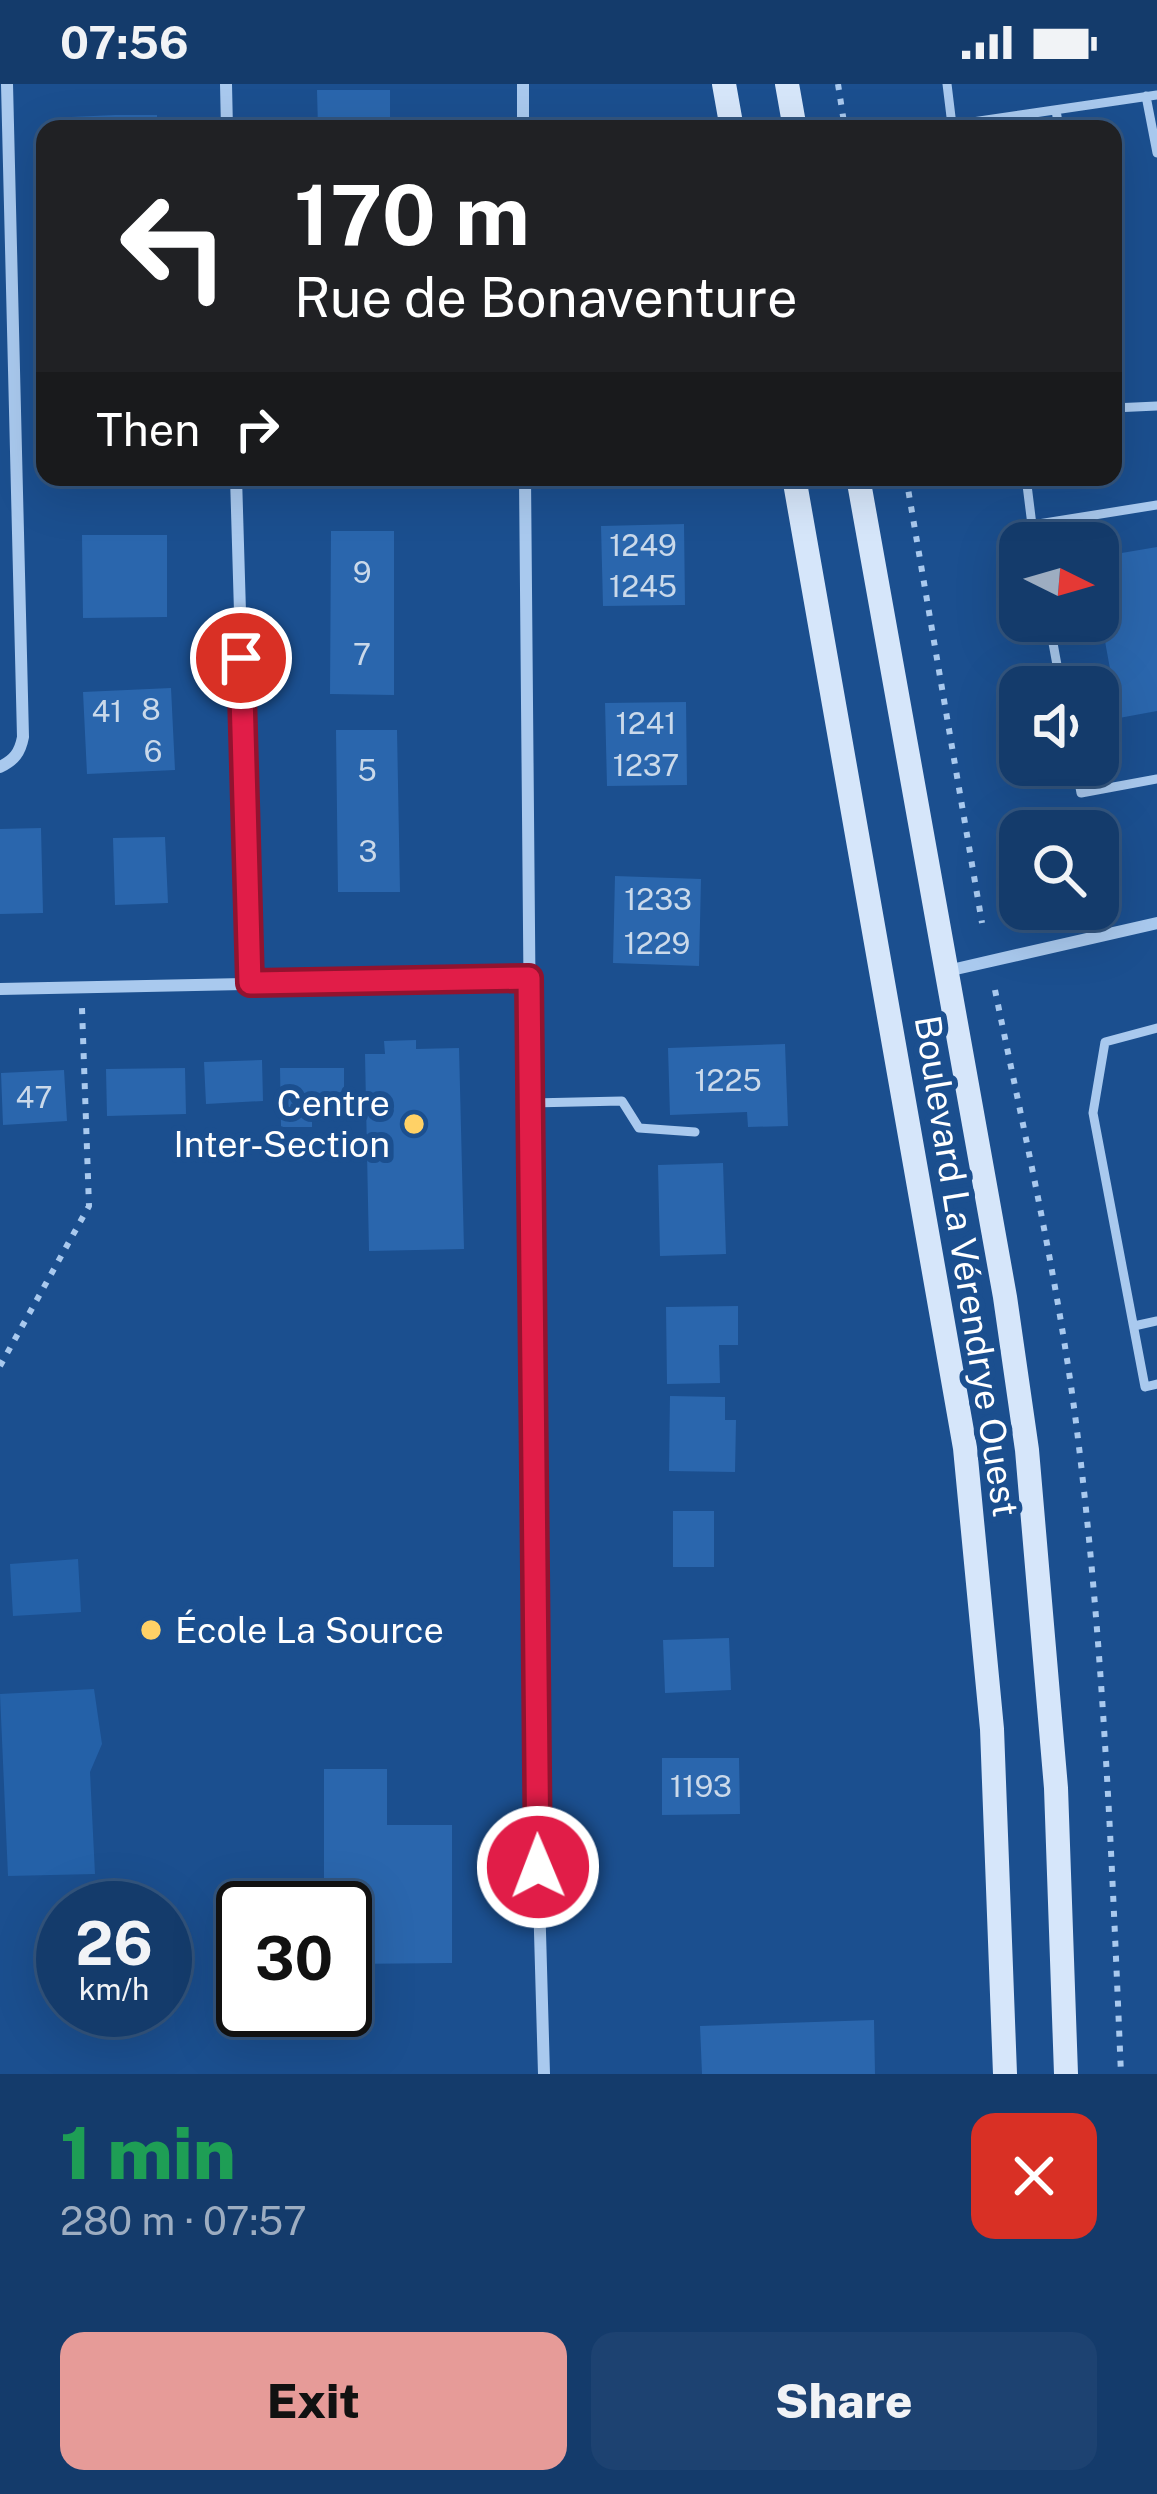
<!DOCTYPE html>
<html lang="en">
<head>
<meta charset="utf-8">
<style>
	:root { --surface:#143b6b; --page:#1d4271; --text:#f1f3f6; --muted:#9dadc1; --line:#33557e; --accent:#e69b98 }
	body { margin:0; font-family:"Public Sans",sans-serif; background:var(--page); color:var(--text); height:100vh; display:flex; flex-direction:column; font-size:45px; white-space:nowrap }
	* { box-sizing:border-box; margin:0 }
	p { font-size:39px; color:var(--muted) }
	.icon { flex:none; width:66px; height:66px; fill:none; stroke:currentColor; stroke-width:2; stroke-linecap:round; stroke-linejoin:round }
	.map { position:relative; height:1990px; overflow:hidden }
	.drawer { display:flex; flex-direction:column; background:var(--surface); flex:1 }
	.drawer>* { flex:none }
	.top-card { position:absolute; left:36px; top:36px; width:1086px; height:366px; border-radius:24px; box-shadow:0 12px 48px #0002,0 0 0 3px var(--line); background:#202124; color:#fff; overflow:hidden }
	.needle { width:78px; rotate:95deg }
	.controls { position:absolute; left:999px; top:438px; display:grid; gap:24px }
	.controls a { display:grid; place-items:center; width:120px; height:120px; border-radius:24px; background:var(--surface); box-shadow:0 12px 48px #0002,0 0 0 3px var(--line); font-size:60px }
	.speed { position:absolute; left:36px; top:1797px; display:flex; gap:24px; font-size:60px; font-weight:700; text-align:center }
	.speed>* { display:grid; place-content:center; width:156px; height:156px; border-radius:50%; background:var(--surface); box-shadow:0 12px 48px #0002,0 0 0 3px var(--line); line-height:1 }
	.speed small { font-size:30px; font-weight:400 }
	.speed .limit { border:6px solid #111; border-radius:18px; background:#fff; color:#111 }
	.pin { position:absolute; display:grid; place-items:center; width:102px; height:102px; color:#fff; margin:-51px; border:6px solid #fff; border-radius:50%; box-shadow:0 3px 12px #0007 }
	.me { position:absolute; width:132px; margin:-66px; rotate:359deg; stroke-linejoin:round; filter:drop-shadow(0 0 9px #0008) }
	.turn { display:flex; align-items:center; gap:42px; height:252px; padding:0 60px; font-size:54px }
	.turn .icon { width:156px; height:156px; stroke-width:2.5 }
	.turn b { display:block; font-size:84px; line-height:102px }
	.then { display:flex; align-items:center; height:114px; padding:0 60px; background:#0003; gap:24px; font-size:45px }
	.round { display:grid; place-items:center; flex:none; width:126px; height:126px; border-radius:24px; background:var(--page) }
	.head { display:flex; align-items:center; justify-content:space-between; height:204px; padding:0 60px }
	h1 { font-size:72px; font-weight:800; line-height:90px; color:#1e9e55 }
	.primary-button { display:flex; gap:24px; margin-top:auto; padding:24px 60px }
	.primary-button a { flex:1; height:138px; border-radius:24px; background:var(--accent); color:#111; font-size:48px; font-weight:800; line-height:138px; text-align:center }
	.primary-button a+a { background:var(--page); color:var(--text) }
	.status { display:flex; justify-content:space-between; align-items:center; height:84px; padding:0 60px; background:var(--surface); direction:ltr }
	.status svg { height:33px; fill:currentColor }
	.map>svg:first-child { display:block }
	.green { fill:#2461a8 }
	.building { fill:#2a66ad }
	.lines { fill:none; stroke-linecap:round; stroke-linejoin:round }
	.path { stroke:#a9c9ee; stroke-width:6; stroke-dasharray:6 9; stroke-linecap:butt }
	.service { stroke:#a9c9ee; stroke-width:9 }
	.minor { stroke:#a9c9ee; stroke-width:12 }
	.secondary { stroke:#d6e6fa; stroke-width:24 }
	.route-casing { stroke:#92132f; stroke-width:30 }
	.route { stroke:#e11d48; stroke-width:21 }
	.poi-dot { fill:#ffd166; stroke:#1b4f8f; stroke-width:4.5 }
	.labels { text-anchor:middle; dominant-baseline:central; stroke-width:12; stroke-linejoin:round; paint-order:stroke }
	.number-label { font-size:30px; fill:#cad9ea }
	.poi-label { font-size:36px; fill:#fff; stroke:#1b4f8f; text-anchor:end }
	.street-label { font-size:36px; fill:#fff; stroke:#1b4f8f }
</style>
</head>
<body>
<div class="status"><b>07:56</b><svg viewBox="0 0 49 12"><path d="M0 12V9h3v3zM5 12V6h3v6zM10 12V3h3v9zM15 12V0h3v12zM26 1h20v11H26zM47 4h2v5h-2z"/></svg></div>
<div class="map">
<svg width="1157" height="1990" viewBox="0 0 1157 1990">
	<rect width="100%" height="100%" fill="#1b4f8f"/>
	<path class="green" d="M78,1475L81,1528L13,1532L10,1480Z
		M94,1605L102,1660L90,1688L95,1790L8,1792L0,1610Z"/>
	<path class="building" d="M317,6H390V45H318Z
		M115,31H157V45H71V33Z
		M329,393H394V399L329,400Z
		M684,440L685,521L603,522L601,442Z
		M331,447H394V611L330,610Z
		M82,451H167V533L83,534Z
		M1157,463V627L1119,634L1098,519V473Z
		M171,604L175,686L87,690L83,608Z
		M686,618L687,701L607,702L605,619Z
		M336,646H397L400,808H338Z
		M41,744L43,829L0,830V745Z
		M165,753L168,819L115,821L113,754Z
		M615,792L701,795L699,882L613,879Z
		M416,956V965L459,964L464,1165L369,1167L365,970H385L384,957Z
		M785,960L788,1042L748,1043L747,1028L670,1031L668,964Z
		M262,976L263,1017L206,1020L204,978Z
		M185,984L186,1030L107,1032L106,985Z
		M280,984H344V1025H312V1043H281Z
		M64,986L67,1037L3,1041L1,989Z
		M723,1079L726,1170L660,1172L658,1081Z
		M738,1222V1261H719L720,1299L667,1300L666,1223Z
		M670,1312L725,1313V1336H736L735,1388L669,1387Z
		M673,1427H714V1483H673Z
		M729,1554L731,1606L665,1609L663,1556Z
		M662,1674H739L740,1730L662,1731Z
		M324,1685H387V1741H452V1879L345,1880V1824H324Z
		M874,1936L875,1990H702L700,1942Z"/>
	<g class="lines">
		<path class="path" d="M838,0L845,45
			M906,393L982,839
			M995,906C1026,1057 1061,1209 1079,1363C1104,1571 1112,1781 1121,1990
			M0,1282L89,1122L82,924"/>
		<path class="service" d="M947,0L952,41L1157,11
			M1146,12L1157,69
			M1056,26L1059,45
			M1113,324L1157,322
			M1026,393L1032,441L1157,421
			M1032,441L1035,459
			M1049,537L1061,603
			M1076,681L1081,709L1157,695
			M1157,944L1105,958L1093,1029L1145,1303L1157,1300
			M531,1019L622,1017L639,1044L695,1048
			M1134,1242L1157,1237"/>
		<path class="minor" d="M226,0L227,45
			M523,0V45
			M236,393L251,899
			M525,393L537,1742L544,1990
			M0,683C14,676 20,669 23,653L7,0
			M947,887L1157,839
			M0,905L529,894"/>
		<path class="secondary" d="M724,0L732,45
			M787,0L795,45
			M794,393L965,1364L992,1645L1005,1990
			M858,393L1005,1213L1027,1366L1056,1704L1066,1990"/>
	</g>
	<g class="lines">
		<g class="route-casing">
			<path id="route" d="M241,574L250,899L529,894L538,1783"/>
		</g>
		<use href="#route" class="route"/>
	</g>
	<g class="poi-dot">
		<circle cx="414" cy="1040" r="12"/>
		<circle cx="151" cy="1546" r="12"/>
	</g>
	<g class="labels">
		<g class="number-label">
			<text x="643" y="461">1249</text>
			<text x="362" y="488">9</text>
			<text x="643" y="502">1245</text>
			<text x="362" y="570">7</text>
			<text x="151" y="625">8</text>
			<text x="107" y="627">41</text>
			<text x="646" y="639">1241</text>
			<text x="153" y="667">6</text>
			<text x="646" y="681">1237</text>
			<text x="367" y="686">5</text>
			<text x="368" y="767">3</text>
			<text x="658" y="815">1233</text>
			<text x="657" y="859">1229</text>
			<text x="728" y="996">1225</text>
			<text x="34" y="1013">47</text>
			<text x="701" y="1702">1193</text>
		</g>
		<g class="poi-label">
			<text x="390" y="1019">Centre<tspan x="390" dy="41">Inter-Section</tspan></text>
			<text x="175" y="1546" text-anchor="start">École La Source</text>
		</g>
		<g class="street-label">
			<text transform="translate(967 1182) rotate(81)">Boulevard La Vérendrye Ouest</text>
		</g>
	</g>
</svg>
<div class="controls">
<a><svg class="needle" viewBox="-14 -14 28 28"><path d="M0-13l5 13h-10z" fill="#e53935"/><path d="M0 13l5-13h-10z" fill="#9dadc1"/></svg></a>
<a><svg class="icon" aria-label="sound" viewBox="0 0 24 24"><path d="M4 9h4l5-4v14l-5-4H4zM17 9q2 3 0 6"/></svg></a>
<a><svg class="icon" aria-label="search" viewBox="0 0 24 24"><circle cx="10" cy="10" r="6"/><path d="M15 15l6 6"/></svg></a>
</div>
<div class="speed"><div>26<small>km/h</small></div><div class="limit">30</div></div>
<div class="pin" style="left:241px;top:574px;background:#d93025"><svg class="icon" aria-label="arrive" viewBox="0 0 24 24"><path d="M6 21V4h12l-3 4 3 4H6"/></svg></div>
<svg class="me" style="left:538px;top:1783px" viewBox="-20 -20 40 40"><circle r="17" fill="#e11d48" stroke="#fff" stroke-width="3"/><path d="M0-11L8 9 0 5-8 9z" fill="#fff"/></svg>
<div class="top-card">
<div class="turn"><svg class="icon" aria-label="left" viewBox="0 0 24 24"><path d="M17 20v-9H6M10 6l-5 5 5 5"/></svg><div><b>170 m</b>Rue de Bonaventure</div></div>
<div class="then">Then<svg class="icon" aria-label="right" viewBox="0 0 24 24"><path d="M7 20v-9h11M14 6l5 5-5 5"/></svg></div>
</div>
</div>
<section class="drawer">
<div class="head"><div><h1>1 min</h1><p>280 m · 07:57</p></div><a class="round" style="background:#d93025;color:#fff"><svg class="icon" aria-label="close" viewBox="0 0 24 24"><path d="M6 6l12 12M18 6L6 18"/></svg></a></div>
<div class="primary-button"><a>Exit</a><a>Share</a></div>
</section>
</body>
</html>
